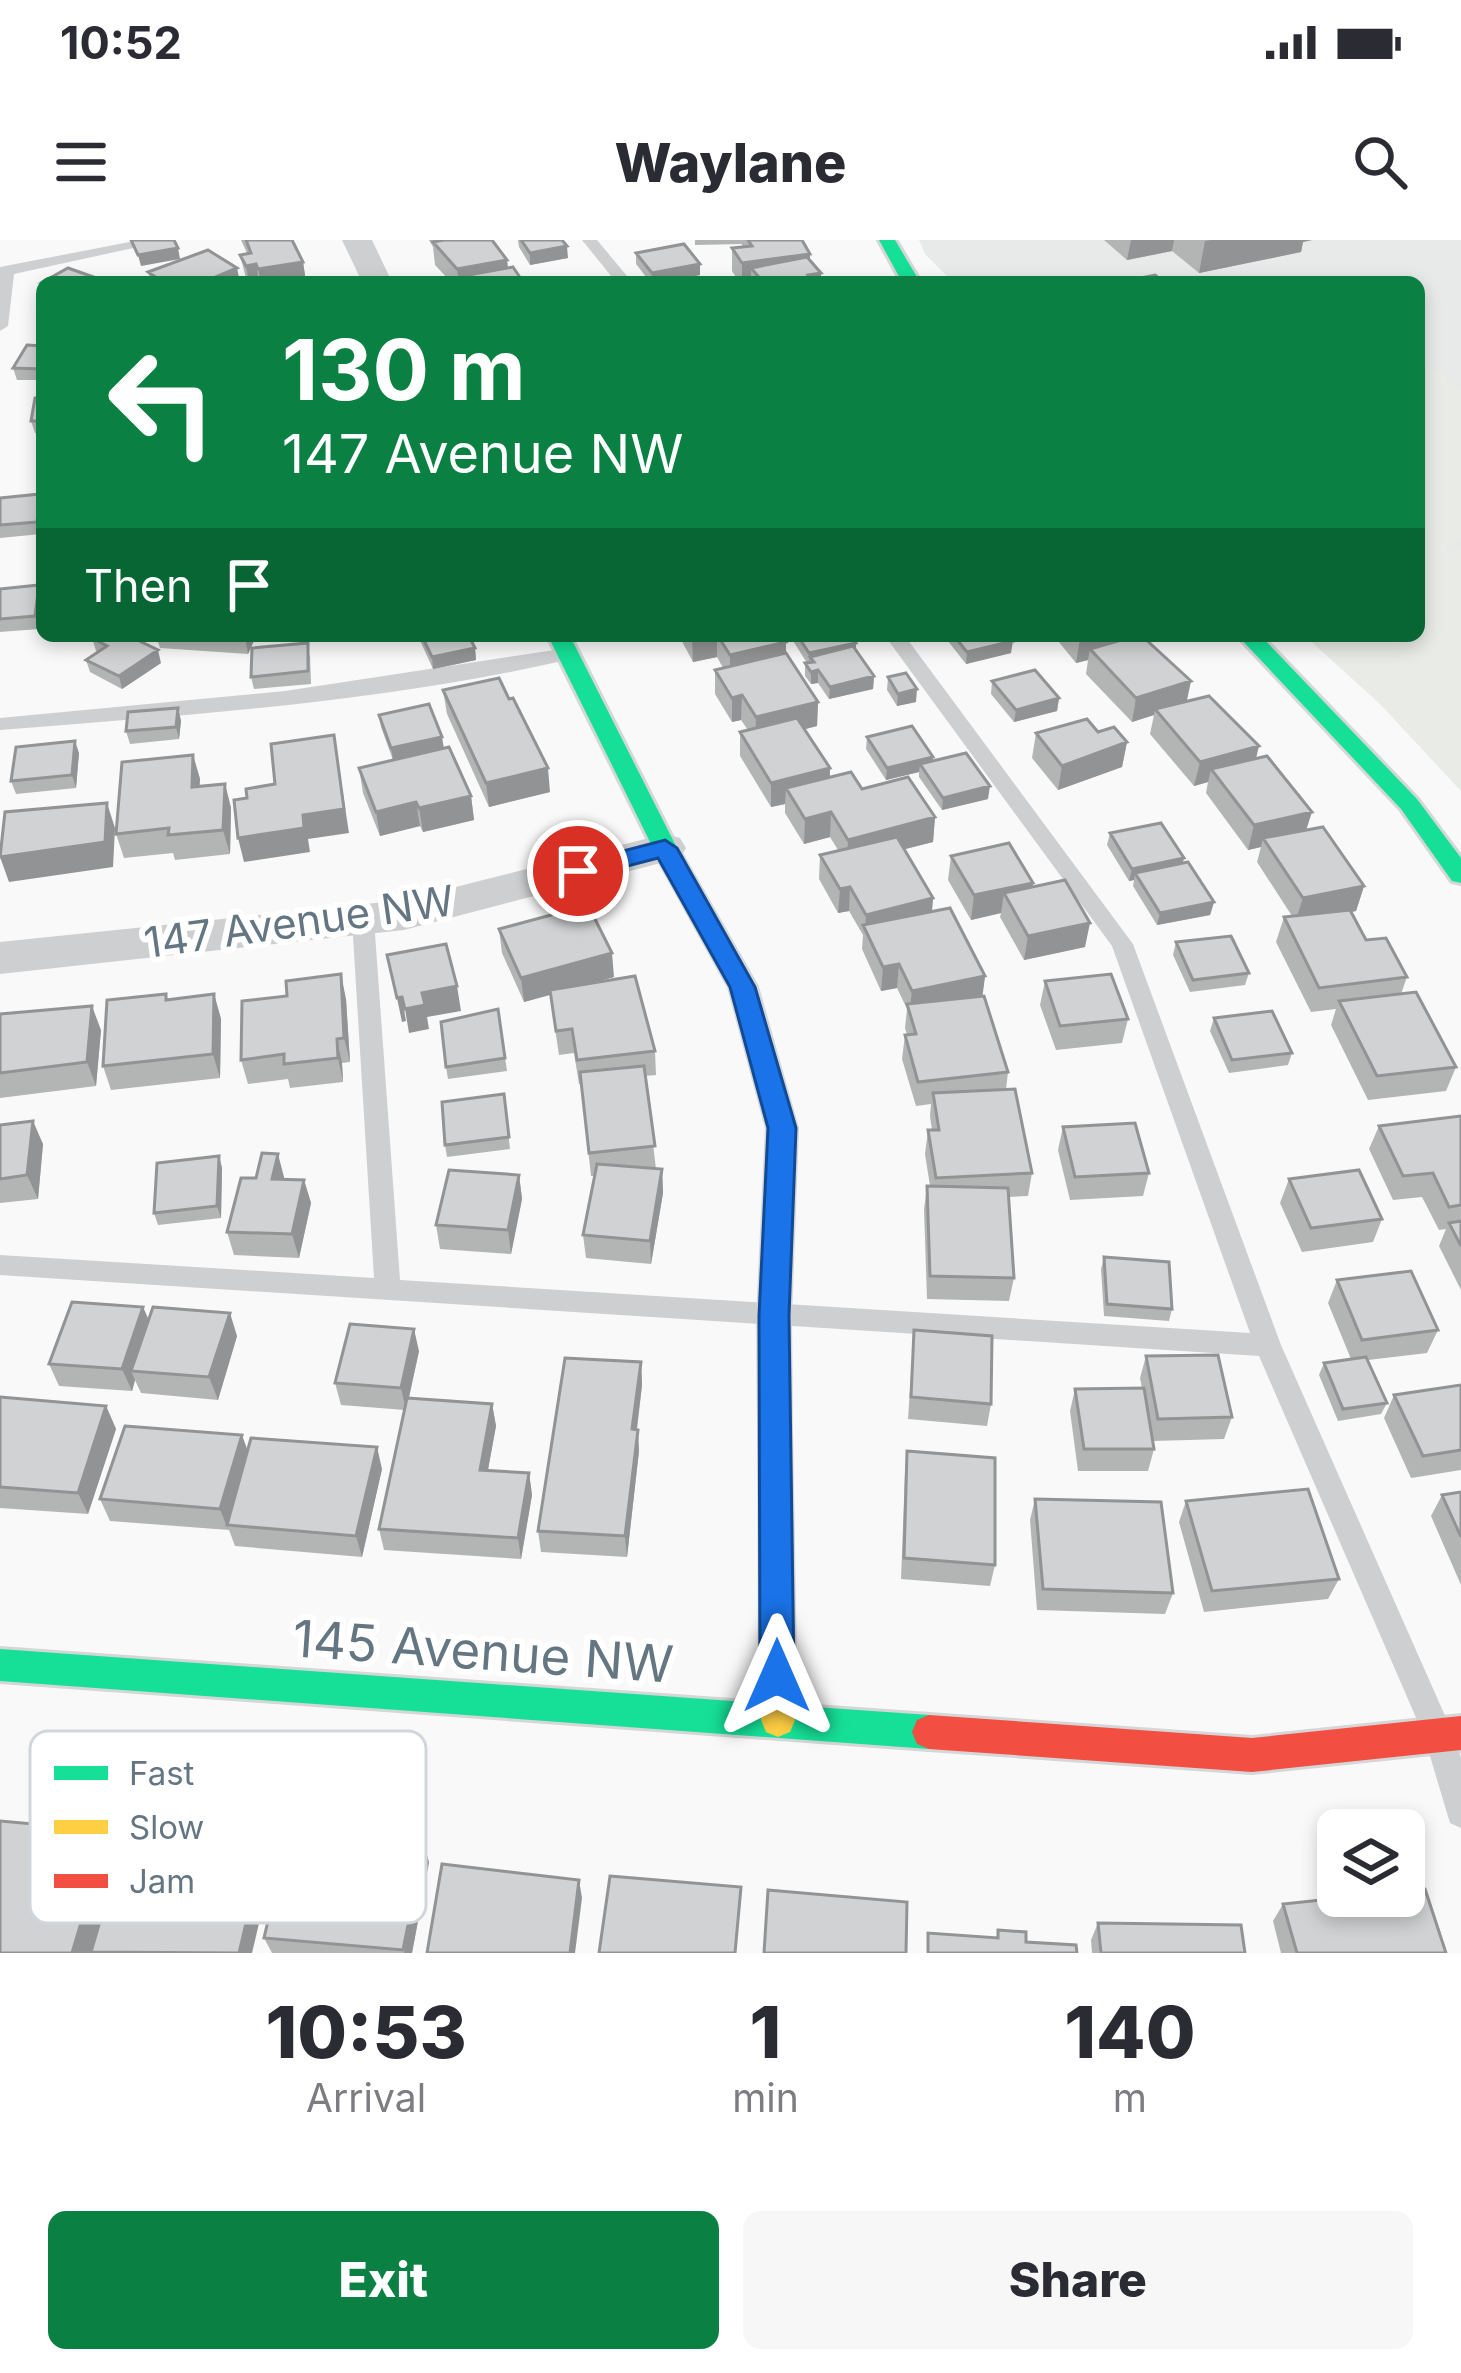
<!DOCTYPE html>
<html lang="en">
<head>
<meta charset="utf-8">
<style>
	:root { --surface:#fff; --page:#f7f7f7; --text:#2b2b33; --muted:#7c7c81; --accent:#0b8043 }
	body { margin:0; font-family:Inter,sans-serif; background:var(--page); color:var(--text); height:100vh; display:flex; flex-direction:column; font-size:45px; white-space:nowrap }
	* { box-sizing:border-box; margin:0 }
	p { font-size:39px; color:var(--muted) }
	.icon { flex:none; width:66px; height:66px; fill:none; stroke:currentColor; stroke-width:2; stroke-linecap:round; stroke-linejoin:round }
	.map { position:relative; height:1713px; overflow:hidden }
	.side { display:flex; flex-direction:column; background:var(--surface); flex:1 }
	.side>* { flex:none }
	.top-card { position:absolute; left:36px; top:36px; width:1389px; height:366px; border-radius:18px; box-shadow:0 6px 18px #0003; background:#0b8043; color:#fff; overflow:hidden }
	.controls { position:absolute; left:1317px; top:1569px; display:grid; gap:24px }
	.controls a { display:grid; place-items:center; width:108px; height:108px; border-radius:18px; background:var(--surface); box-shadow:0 6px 18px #0003; font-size:60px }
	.pin { position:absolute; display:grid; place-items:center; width:102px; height:102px; color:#fff; margin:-51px; border:6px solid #fff; border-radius:50%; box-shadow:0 3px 12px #0007 }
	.me { position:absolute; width:132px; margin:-66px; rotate:0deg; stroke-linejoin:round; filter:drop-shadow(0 0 9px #0008) }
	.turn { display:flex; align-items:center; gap:42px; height:252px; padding:0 48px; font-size:54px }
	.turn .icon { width:156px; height:156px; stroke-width:2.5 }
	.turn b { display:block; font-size:84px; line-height:102px }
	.then { display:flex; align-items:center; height:114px; padding:0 48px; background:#0003; gap:24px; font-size:45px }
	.eta { display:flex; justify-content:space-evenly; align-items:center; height:204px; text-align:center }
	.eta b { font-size:72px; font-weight:800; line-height:84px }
	.action { display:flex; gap:24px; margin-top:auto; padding:24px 48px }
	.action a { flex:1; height:138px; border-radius:18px; background:var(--accent); color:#fff; font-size:48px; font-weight:800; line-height:138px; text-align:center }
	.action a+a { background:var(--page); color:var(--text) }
	.status { display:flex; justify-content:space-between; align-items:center; height:84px; padding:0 60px; background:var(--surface); direction:ltr }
	.status svg { height:33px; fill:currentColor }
	header { display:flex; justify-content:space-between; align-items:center; height:156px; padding:0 48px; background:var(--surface); font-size:54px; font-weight:800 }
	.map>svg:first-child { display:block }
	.built { fill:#e8e9e9 }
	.green { fill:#e8ebe6 }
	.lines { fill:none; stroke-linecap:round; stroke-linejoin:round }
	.fast-casing { stroke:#d5d6d7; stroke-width:6 }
	.slow-casing { stroke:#d5d6d7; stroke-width:6 }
	.jam-casing { stroke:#d5d6d7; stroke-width:6 }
	.lane { fill:#cecfd0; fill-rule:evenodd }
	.street { fill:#cecfd0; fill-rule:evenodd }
	.fast { fill:#16e098; fill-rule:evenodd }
	.slow { fill:#ffcf43; fill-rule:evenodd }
	.jam { fill:#f24e42; fill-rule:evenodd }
	.wall { fill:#b3b5b5 }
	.shaded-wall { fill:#929394 }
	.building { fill:#d0d2d3; stroke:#929394; stroke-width:3 }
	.route { fill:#1a73e8; stroke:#114b97; stroke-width:3 }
	.labels { text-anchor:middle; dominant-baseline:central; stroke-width:12; stroke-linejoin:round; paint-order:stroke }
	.street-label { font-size:42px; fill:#657683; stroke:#fff }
	.near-street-label { font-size:51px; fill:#657683; stroke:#fff }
	.key { fill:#fff; stroke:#d1d6da; stroke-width:3 }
	.key-label { font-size:33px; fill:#657683 }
</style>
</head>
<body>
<div class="status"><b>10:52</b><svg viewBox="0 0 49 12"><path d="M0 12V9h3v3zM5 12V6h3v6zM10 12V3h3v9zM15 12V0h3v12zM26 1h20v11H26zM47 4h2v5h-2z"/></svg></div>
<header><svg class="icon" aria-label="menu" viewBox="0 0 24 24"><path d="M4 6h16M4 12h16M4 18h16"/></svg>Waylane<svg class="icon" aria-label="search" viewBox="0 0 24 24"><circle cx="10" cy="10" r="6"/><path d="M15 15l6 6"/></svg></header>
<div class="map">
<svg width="1461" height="1713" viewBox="0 0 1461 1713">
	<rect width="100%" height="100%" fill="#f9f9f9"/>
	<path class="built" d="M919,0H1461V309L1419,319V42H953L925,14Z"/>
	<path class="green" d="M1419,118L1461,150V298L1445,311L1461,309V551L1380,464L1305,396H1419Z"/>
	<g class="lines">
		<g class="fast-casing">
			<path id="fast" d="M879,0H895L920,42H902Z
				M548,396H570L677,608L756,747L796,888L789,1077L790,1188L786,1197L775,1201L764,1197L760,1188L759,1077L768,888L730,747L653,608Z
				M1238,396H1261L1417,559L1461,618V643L1452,641L1401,569Z
				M0,1409L929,1475L941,1480L946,1492L941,1504L929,1509L0,1441Z"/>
		</g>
		<g class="slow-casing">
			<path id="slow" d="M775,1175L786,1179L790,1188L795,1480L790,1492L778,1497L766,1492L761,1480L760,1188L764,1179Z"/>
		</g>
		<g class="jam-casing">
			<path id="jam" d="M929,1475L1252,1498L1461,1476V1510L1252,1532L929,1509L917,1504L912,1492L917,1480Z"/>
		</g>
		<path class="lane" d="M140,0H170L14,34L8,86L0,91V27Z
			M582,0H597L632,42H616Z
			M885,396H905L1133,704L1281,1105L1454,1496L1461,1518V1588L1450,1583L1424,1496L1259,1116L0,1035V1015L374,1038L352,680L363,672L374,680L400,1040L1250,1093L1112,706Z
			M568,408L578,414L575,418C388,462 191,475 0,490V478L285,451Z"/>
		<path class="street" d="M342,0H372L392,42H362Z
			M665,594L680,598L686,608L680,618L404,690L0,734V702L404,660Z"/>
		<use href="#fast" class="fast"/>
		<use href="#slow" class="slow"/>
		<use href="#jam" class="jam"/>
	</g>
	<path class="wall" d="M241,0H292L303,22L306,42H247L240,15L247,13Z
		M429,0H493L507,20L508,28L523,42H451L435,25L433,7Z
		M518,0H562L568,18L530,25L519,7Z
		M695,0H802L810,14V21L821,42H739L732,31V8L742,7V4L695,5Z
		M1104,0H1312L1303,2L1301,12L1199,33L1172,11L1127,20Z
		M636,13L700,35L665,42H650L636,24Z
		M148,32L240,42H151Z
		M42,106V140H17L13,128Z
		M42,158V193H35L31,181Z
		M42,242L41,294L0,298V258L40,254Z
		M39,345V389L0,392V349Z
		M156,396H256L248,414L160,408Z
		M418,396H469L475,408L476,420L433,429Z
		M679,396H782L786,402V413L818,462L817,486L805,489L830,528V537L935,577L933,602L904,609L933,658L932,671L985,736L982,756L1008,832L1006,849L1032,933L1028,956L1008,957L1014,1038L1009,1061L927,1059L924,969L927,946H930L925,914L928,890H932L930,876L931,864L916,866L902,819L905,795H907L905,788L907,769L897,748L881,751L862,709L863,695L849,671L838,673L819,639L820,615L838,610L830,597L804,604L785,573V564L771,567L740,516V492L748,490L741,480L732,482L715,454V430L723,428L717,417L693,422Z
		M790,396H852L856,403V411L874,436L873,449L829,459L818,443L811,444L805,436V423H807Z
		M944,396H1009L1011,413L966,424Z
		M1054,396H1142L1191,441L1186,461L1256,519L1306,590L1364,646L1356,671L1351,672L1366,700L1407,737L1401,754L1456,827L1446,851L1368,860L1331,785L1336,769L1311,772L1276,702L1284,677L1292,676L1257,622L1261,607L1248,610L1206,553L1208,542L1194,546L1150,494L1154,475L1132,482L1086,434L1088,420L1076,423Z
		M92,398L161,423L122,449L90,432L86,420L98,412L96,411Z
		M310,415L311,444L254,449L251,437Z
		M888,437L916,462L897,466L887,450Z
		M992,441L1059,458L1057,471L1014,482L991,454Z
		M443,450L550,552L489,567L447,474Z
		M178,468L181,481L179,499L130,504L126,491Z
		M379,475L443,508L471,556L474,580L423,592L420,586L380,596L363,553L359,528L393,520L381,487Z
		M1098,492L1127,502L1122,527L1058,550L1032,518L1036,493Z
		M867,497L932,521L988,559L942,570L919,537V532L886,540L866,509Z
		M79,513L76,548L16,554L11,541Z
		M193,515L200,539L199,547L225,544L231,568L230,614L175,620L173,613L124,618L116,594Z
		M1110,593L1182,624L1214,662L1210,675L1157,685L1133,646L1134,640L1129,641L1107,605Z
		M951,616L1033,643V647L1085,707L1024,720L1000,677L1001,673L971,680L948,640Z
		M499,689L614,737L593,743L655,811L656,835L645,836L656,929H662L663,953L651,1024L586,1018L583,995L595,936H591L581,844H579L574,813L559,815L550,755L524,762L502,713Z
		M1176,702L1249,733L1245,745L1190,752L1173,715Z
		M1045,741L1128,779L1122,803L1056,810L1040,765Z
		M166,754L168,760L214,754L221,779L220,838L111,850L103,826Z
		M346,759L350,822L342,823L343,842L290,848L288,839L248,844L241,820Z
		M498,769L507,831L448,839L446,827Z
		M0,774L101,790L96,846L0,858Z
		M1214,778L1292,813L1288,825L1229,833L1210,791Z
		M504,854L510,909L447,917L445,905Z
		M1461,876V1050L1439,1006L1446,989L1439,990L1422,957L1393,960L1369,909L1379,886Z
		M0,885L43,904L38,959L0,963Z
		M1063,887L1149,933L1143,956L1070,960L1058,910Z
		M219,916L222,928L221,978L158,985L154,973Z
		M519,935L522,959L511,1014L440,1009L436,985Z
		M284,937V939L304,940L311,963L299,1018L234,1015L227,992L256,938Z
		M1289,939L1382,979L1373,1002L1302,1012L1280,963Z
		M1104,1017L1172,1069L1169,1081L1104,1076L1101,1029Z
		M1337,1040L1438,1090L1427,1113L1368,1120L1387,1163L1381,1174L1338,1181L1319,1135L1324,1123L1351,1119L1328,1063Z
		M143,1067L149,1080L237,1096L218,1160L141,1153L135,1140L132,1151L59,1146L49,1124Z
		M914,1090L991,1164L987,1186L908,1179Z
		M419,1111L409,1158L492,1164L496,1186L488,1230L529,1233L532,1255L521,1319L384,1310L379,1289L405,1170L341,1165L335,1143Z
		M1146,1116L1232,1177L1224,1199L1153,1201L1154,1209L1148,1231H1078L1070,1171L1075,1149L1142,1148L1140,1138Z
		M641,1122L642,1145L637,1190L639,1211L627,1317L541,1312L538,1291Z
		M1461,1145V1230L1411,1238L1384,1178L1394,1155Z
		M0,1157L106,1166L116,1189L88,1274L0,1268Z
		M248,1211L382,1229L362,1317L235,1306L229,1290L110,1281L100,1259Z
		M907,1211L995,1325L990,1346L901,1339L905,1233Z
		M1461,1252V1345L1431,1276L1442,1255Z
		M1035,1259L1173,1353L1165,1374L1037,1370L1030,1280Z
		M1186,1261L1339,1339L1328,1359L1204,1372L1179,1282Z
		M429,1622L412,1713H272L264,1698Z
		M1283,1664L1446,1713H1281L1273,1681Z
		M1098,1683L1245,1713H1092L1091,1700Z"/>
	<path class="shaded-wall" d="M1131,0H1174L1172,11L1127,20Z
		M1211,0H1312L1303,2L1301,12L1199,33L1205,1Z
		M567,6L568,18L530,25V13Z
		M178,8L180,19L141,26L138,15Z
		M810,14V35L821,33V42H808L751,28V42H742V23Z
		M507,20L509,42L463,36V42H459L457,29Z
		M303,22L306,42H261L258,29Z
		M256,24L259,42H249L246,26Z
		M700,24V35L665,42H652V33Z
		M237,28L240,42H204Z
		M39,271L42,282L41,294L37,282Z
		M39,345L42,364L39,389L35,376Z
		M245,396H256L248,414Z
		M702,396H717V417L693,422L692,398Z
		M1090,396H1133L1090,409L1088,420L1076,423L1080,399Z
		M1013,401L1011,413L966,424L967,412Z
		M786,402V427L730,439V415Z
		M856,403V415L810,417L809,426V413Z
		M475,408L476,420L433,429L432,417Z
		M158,410L161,423L122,449L119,436Z
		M818,430V443L811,444V432Z
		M874,436L873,449L829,459L830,447Z
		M1191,441L1186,465L1155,469L1154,475L1132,482L1136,458Z
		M917,449L916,462L897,466L898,454Z
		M742,455L741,480L732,482V458Z
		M1059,458L1057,471L1014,482L1016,470Z
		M818,462L817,486L755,502L756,477Z
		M178,468L181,481L179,499L176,487Z
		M334,495L349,593L308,599L310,612L244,622L238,598L303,575Z
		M442,497L444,509L393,520L391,508Z
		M75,501L79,513L76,548L72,535Z
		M1127,502L1122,527L1058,550L1062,526Z
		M1259,506L1253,531L1211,529L1208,542L1194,546L1200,522Z
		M193,515L200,539L198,572L192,547Z
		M933,517L932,529L920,524L919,532L886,540L887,528Z
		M548,528L550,552L489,567L486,543Z
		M830,528L829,553L786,548L785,564L771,567V543Z
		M225,544L231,568L230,614L223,590Z
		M990,546L988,559L942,570L943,558Z
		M471,556L474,580L423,592L419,568Z
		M416,562L420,586L380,596L376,572Z
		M107,563L115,588L113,627L9,642L0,617Z
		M831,572L830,597L804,604L805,579Z
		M1312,572L1304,597L1263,598L1261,607L1248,610L1254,585Z
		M935,577L933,602L847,624L848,600Z
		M1184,618L1181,630L1135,633L1134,640L1129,641L1132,629Z
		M1033,643L1029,667L1004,653L1001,673L971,680L974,655Z
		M1364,646L1356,671L1295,682L1303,658Z
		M850,647L849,671L838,673L840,649Z
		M933,658L931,682L865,689L866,675Z
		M1214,662L1210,675L1157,685L1160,673Z
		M1090,683L1085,707L1024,720L1028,696Z
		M612,713L614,737L524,762L521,738Z
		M899,724L897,748L881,751L883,727Z
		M341,734L346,759L350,822L344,798Z
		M985,736L982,760L909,775L912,751Z
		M457,746L461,771L427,777L429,789L409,793L405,769L422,753Z
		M214,754L221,779L220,838L213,814Z
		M402,757L406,781L402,782L397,758Z
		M92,766L101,790L96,846L87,822Z
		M337,799L342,823L343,842L338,818Z
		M33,881L43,904L38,959L27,935Z
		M278,914L284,937L278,962L272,939Z
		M219,916L222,928L221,978L217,966Z
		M662,929L663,953L651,1024L650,1001Z
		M519,935L522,959L511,1014L508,990Z
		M304,940L311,963L299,1018L292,994Z
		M143,1067L152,1089L131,1131L135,1140L132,1151L122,1129Z
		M230,1073L237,1096L218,1160L209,1137Z
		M414,1089L419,1111L406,1170L401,1148Z
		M641,1122L642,1145L634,1211L632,1189Z
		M492,1164L496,1186L484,1251L480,1230Z
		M106,1166L116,1189L88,1274L78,1253Z
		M638,1190L639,1211L627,1317L625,1296Z
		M242,1195L250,1217L227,1285L228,1290L220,1269Z
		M377,1207L382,1229L362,1317L356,1296Z
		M529,1233L532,1255L521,1319L518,1298Z
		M106,1599L118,1617L90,1713H72Z
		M212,1599L222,1617L209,1615Z
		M424,1605L429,1622L412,1713H404Z
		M261,1619L270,1637L252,1713H239Z
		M579,1640L582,1658L575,1713H570Z"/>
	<path class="building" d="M131,0H174L178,8L138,15Z
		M246,0H292L303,22L258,29L256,24L246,26L240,15L251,13Z
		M444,0H492L507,20L457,29L433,2Z
		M521,0H562L567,6L530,13Z
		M748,0H802L810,14L742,23L732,8L752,6Z
		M684,4L700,24L652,33L636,13Z
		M208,10L237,28L204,42H163L148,32Z
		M807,17L821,33L808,35L814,42H763L751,28Z
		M513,27L523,42H466L463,36Z
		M68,28L102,40L99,42H43Z
		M1155,35L1163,42H1120Z
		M27,105L42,106V129L13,128Z
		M35,158H42V181H31Z
		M42,242V270H38L41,243Z
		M40,254L37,282L0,285V258Z
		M39,345L35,376L0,379V349Z
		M96,396H129L158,410L119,436L86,420L107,406L92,398Z
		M422,396H469L475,408L432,417Z
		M718,396H782L786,402L730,415Z
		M798,396H852L856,403L809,413Z
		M954,396H1009L1013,401L967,412Z
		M1135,396H1142L1191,441L1136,458L1090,409Z
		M308,403V431L251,437L252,408Z
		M853,406L874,436L830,447L818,430L811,432L805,423L814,422L810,417Z
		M786,413L818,462L756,477L742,455L732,458L715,430Z
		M1035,430L1059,458L1016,470L992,441Z
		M906,433L917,449L898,454L888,437Z
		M499,438L509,459L513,458L548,528L486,543L443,450Z
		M1209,456L1259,506L1200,522L1155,469Z
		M429,464L442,497L391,508L379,475Z
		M178,468L176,487L126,491L128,472Z
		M797,478L830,528L771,543L740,492Z
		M1087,479L1098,492L1114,487L1127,502L1062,526L1036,493Z
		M912,486L933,517L887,528L867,497Z
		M334,495L344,569L303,575L304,588L238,598L234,560L247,558L246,549L275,544L271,504Z
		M75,501L72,535L11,541L16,507Z
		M449,507L471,556L419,568L416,562L376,572L359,528Z
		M966,513L990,546L943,558L920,524Z
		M193,515L192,547L225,544L223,590L168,595L169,588L116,594L122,522Z
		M1267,516L1312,572L1254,585L1211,529Z
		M851,532L862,549L908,537L935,577L848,600L831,572L805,579L786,548Z
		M107,563L105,602L0,617L5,572Z
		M1161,583L1184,618L1132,629L1110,593Z
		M1323,587L1364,646L1303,658L1263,598Z
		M897,597L933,658L866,675L850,647L840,649L820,615Z
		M1009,603L1033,643L974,655L951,616Z
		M1188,622L1214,662L1160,673L1135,633Z
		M1065,640L1090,683L1028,696L1004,653Z
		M588,665L612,713L521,738L499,689Z
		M950,668L985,736L912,751L899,724L883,727L863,685Z
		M1350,670L1366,700L1386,698L1407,737L1319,748L1284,677Z
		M1231,696L1249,733L1193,740L1176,702Z
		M446,704L457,746L422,753L425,765L405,769L402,757L397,758L387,715Z
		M341,734L344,798L337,799L338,818L284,824V814L241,820L242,761L287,756L286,741Z
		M1111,734L1128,779L1060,786L1045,741Z
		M635,736L655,811L577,820L572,789L556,791L550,750Z
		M1416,752L1456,827L1377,836L1339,761Z
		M166,754V760L214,754L213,814L103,826L107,760Z
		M984,756L1008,832L918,842L905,795L916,794L907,764Z
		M92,766L87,822L0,833V774Z
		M498,769L505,818L446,827L441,782Z
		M1272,771L1292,813L1232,820L1214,778Z
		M644,826L655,906L589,913L580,832Z
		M1015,849L1032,933L936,938L928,890H939L933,853Z
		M504,854L509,897L445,905L442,862Z
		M1461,876V965L1449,967L1433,933L1403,936L1379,886Z
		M33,881L27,935L0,939V885Z
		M1135,883L1149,933L1075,937L1063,887Z
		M262,913L278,914L272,939L304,940L292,994L227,992L241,938H256Z
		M219,916L217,966L154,973L157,923Z
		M597,924L662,929L650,1001L583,995Z
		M449,930L519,935L508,990L436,985Z
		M1359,930L1382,979L1311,988L1289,939Z
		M927,946L1008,948L1014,1038L930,1036Z
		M1461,981V1006L1449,983Z
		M1104,1017L1169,1022L1172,1069L1107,1064Z
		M1411,1031L1438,1090L1362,1100L1337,1040Z
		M72,1062L143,1067L122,1129L49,1124Z
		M153,1067L230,1073L209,1137L131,1131Z
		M350,1084L414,1089L401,1148L335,1143Z
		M914,1090L992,1096L991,1164L911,1157Z
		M1218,1115L1232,1177L1158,1179L1146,1116Z
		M1366,1117L1387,1163L1343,1169L1324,1123Z
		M565,1118L641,1122L632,1189L638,1190L625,1296L538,1291Z
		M1461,1145V1210L1423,1216L1394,1155Z
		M1144,1148L1154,1209H1084L1075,1149Z
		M0,1157L106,1166L78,1253L0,1247Z
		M407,1158L492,1164L480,1230L529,1233L518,1298L379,1289Z
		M125,1186L242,1195L220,1269L100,1259Z
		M251,1198L377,1207L356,1296L227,1285Z
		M907,1211L995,1218V1325L904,1318Z
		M1308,1249L1339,1339L1212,1351L1186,1261Z
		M1461,1252V1297L1442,1255Z
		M1035,1259L1161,1262L1173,1353L1043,1349Z
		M0,1581L45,1585L42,1593L106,1599L72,1713H0Z
		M126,1592L212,1599L209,1615L261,1619L239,1713L91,1712Z
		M289,1592L424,1605L403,1710L264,1698Z
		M442,1624L579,1640L570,1713H427Z
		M610,1636L741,1647L735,1713H599Z
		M1425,1649L1446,1713H1297L1283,1664L1359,1656H1404V1651Z
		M768,1650L907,1662L906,1713H764Z
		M1098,1683L1241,1685L1245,1713H1101Z
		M998,1690L1026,1692V1702L1076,1705L1077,1713H928V1693L998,1698Z"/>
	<path class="route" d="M665,600L677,608L755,747L796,888L789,1076L794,1436L789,1447L777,1452L765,1447L760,1436L759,1076L768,888L730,747L658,618L578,639L566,631L569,625Z"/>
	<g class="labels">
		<g class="street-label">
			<text transform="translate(299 681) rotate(-8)">147 Avenue NW</text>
		</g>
		<g class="near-street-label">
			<text transform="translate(483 1411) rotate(4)">145 Avenue NW</text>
		</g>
	</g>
	<rect x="30" y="1491" width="396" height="192" rx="18" class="key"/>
	<rect x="54" y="1526" width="54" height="14" fill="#16e098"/>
	<rect x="54" y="1580" width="54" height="14" fill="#ffcf43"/>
	<rect x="54" y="1634" width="54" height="14" fill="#f24e42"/>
	<g class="key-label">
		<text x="129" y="1545">Fast</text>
		<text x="129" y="1599">Slow</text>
		<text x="129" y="1653">Jam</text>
	</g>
</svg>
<div class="controls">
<a><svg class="icon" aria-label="layers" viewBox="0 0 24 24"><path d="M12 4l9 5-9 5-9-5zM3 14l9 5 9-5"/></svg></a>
</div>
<div class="pin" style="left:578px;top:631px;background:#d93025"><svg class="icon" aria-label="arrive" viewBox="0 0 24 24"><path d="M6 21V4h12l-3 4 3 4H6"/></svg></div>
<svg class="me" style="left:777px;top:1436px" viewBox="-20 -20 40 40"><path d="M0-17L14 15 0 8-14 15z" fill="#1a73e8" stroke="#fff" stroke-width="4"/></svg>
<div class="top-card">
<div class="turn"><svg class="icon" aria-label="left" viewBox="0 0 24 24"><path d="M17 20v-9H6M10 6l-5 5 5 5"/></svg><div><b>130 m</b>147 Avenue NW</div></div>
<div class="then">Then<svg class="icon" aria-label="arrive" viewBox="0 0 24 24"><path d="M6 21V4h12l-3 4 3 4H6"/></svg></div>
</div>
</div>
<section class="side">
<div class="eta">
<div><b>10:53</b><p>Arrival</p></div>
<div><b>1</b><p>min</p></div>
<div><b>140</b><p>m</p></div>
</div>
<div class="action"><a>Exit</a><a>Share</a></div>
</section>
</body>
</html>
